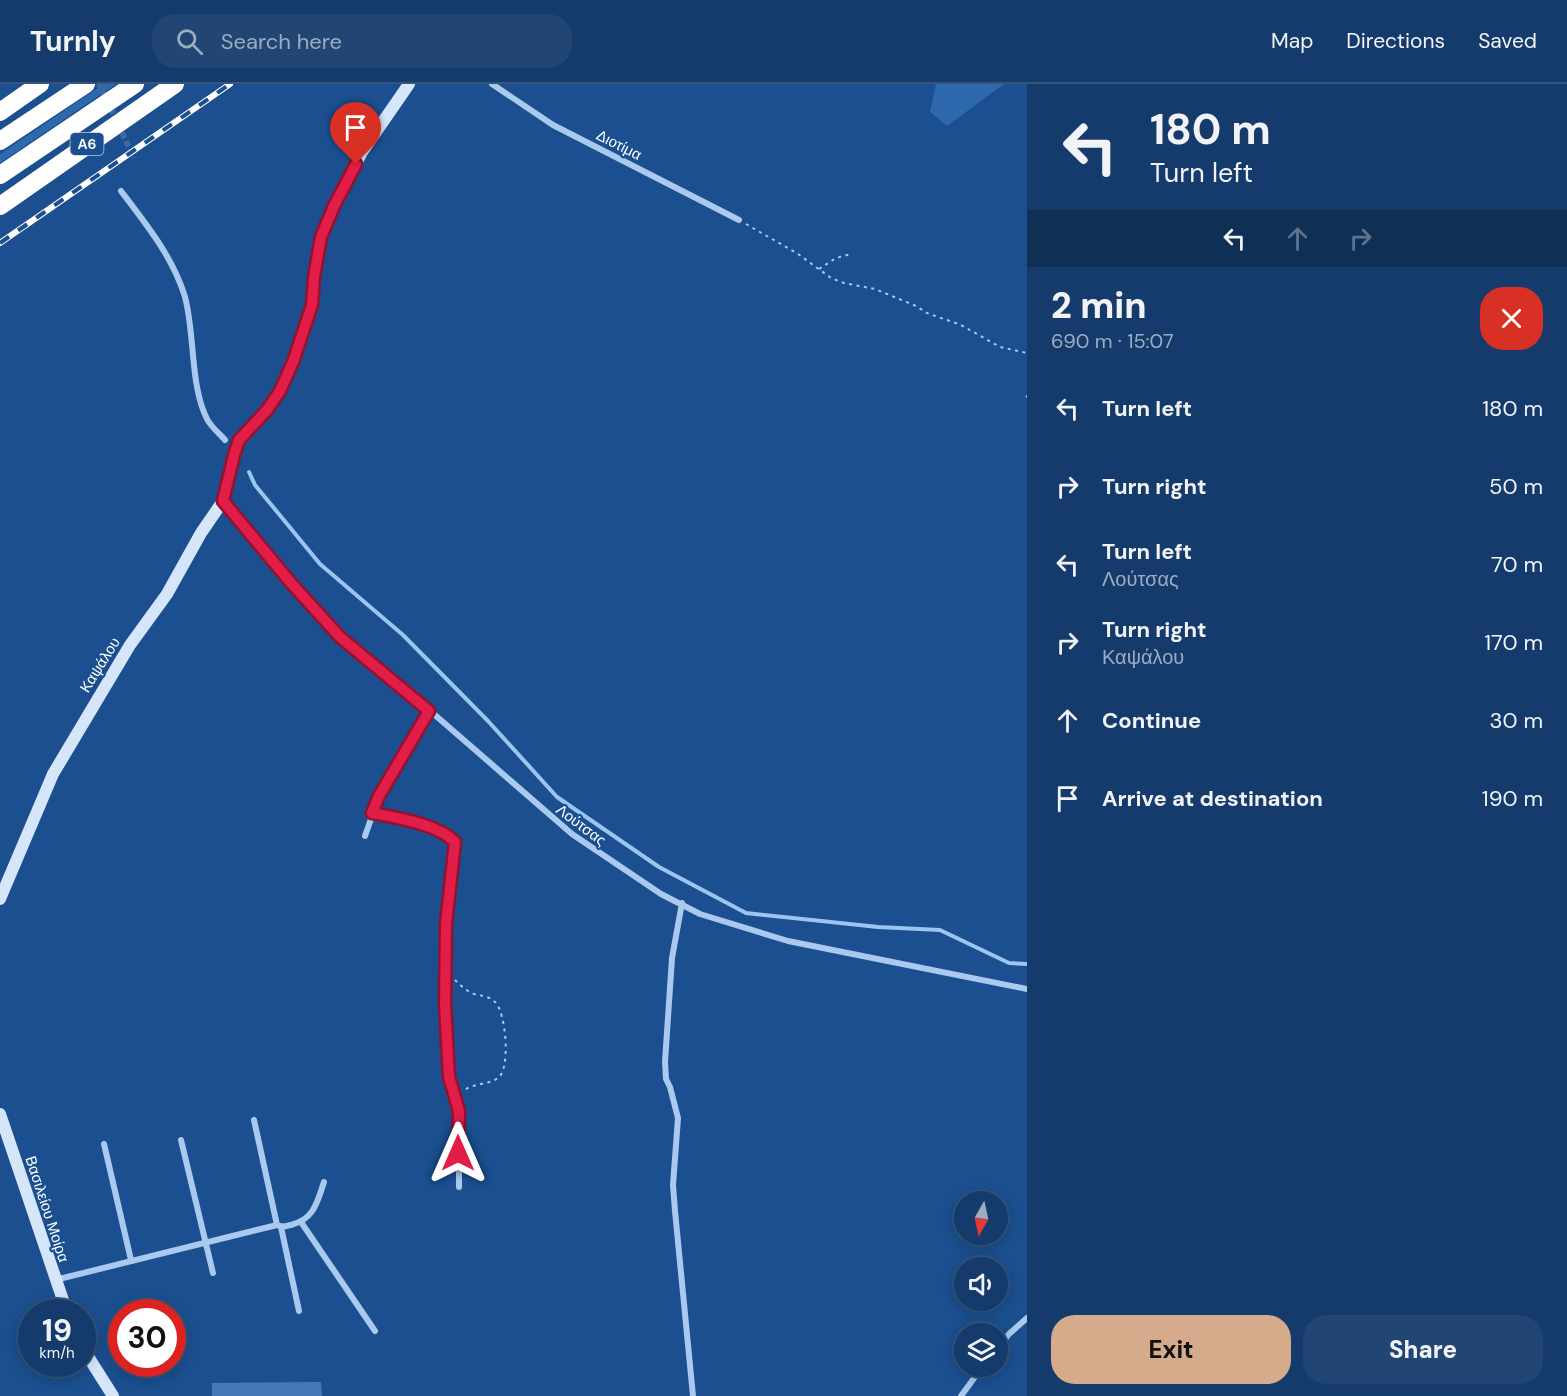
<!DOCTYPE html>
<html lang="en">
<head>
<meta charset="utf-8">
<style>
	:root { --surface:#143b6b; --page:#214673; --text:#f1f3f6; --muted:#9dadc1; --line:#33557e; --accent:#d6ab8b }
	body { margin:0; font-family:"DM Sans",sans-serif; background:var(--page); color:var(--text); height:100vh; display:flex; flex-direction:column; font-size:22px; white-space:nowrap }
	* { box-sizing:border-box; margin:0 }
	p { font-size:20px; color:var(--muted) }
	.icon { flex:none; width:33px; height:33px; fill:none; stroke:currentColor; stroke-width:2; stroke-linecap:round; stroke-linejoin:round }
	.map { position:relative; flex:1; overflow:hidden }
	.sheet { display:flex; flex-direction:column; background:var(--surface); width:540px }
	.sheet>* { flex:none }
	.guide { background:#143b6b; color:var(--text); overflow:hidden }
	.needle { width:39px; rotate:189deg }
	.tools { position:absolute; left:954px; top:1107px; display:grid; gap:12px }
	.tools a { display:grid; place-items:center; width:54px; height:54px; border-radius:50%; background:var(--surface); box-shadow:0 3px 15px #0003,0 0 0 2px var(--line); font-size:30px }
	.speed { position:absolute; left:18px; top:1215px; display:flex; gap:12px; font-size:30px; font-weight:700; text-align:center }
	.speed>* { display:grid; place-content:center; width:78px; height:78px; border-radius:50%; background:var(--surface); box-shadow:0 3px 15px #0003,0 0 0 2px var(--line); line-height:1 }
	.speed small { font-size:15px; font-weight:400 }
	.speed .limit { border:9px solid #d22; background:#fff; color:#111 }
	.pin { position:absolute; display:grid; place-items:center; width:51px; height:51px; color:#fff; margin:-62px -26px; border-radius:50% 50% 50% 0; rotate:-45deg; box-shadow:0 0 6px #0007 }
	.pin .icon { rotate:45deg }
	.me { position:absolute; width:66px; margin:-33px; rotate:0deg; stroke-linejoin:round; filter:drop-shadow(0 0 4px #0008) }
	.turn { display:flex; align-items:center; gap:21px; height:126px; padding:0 24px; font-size:27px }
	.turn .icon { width:78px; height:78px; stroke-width:2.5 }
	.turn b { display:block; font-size:42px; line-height:51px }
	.lanes { display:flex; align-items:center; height:57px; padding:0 24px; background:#0003; justify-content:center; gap:30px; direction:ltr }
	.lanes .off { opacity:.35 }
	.round { display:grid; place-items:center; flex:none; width:63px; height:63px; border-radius:24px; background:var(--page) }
	.overview { display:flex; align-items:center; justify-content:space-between; height:102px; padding:0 24px }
	h1 { font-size:36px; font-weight:800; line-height:45px }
	.cta { display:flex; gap:12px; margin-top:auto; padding:12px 24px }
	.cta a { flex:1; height:69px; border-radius:24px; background:var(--accent); color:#111; font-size:24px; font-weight:800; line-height:69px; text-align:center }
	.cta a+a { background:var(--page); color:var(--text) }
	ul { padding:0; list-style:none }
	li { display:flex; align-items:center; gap:18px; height:78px; padding:0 24px }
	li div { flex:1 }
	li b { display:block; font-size:22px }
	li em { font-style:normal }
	header { display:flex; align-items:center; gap:36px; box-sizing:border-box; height:84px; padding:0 30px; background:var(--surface); border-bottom:2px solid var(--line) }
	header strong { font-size:28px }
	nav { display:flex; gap:33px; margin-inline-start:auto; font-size:21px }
	.search { width:420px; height:54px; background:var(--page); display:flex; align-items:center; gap:15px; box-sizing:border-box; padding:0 21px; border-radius:24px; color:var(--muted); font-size:22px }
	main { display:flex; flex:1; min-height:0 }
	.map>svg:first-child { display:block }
	.green { fill:#2e69ad }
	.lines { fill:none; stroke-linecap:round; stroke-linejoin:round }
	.stream { stroke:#9cc4f0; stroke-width:4 }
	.building { fill:#4478b7 }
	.street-tunnel { stroke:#3d69a0; stroke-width:6; stroke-dasharray:6 3; stroke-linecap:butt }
	.path { stroke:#a9c9ee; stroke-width:2; stroke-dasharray:3 4.5; stroke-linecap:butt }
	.street { stroke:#a9c9ee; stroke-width:6 }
	.secondary { stroke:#d6e6fa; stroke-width:12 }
	.highway { stroke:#fff; stroke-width:18 }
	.rail-casing { stroke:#fff; stroke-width:6 }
	.rail { stroke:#1b4f8f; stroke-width:4; stroke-dasharray:11; stroke-linecap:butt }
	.route-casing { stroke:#92132f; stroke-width:15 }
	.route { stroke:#e11d48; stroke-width:10 }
	.labels { text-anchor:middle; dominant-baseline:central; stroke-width:4.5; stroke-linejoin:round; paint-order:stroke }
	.shield { fill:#1b4f8f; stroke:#bbcadd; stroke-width:1.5 }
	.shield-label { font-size:14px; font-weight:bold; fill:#fff }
	.street-label { font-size:15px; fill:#fff; stroke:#1b4f8f }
</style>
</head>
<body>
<header>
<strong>Turnly</strong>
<div class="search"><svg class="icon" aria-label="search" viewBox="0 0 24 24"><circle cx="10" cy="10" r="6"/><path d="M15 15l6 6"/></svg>Search here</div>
<nav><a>Map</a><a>Directions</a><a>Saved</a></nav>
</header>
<main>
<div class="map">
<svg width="1027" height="1312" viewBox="0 0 1027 1312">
	<rect width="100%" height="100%" fill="#1b4f8f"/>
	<path class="green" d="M104,0H116L0,79V70Z
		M936,0H1004L947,42L930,28Z"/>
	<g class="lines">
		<path class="stream" d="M249,388L255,401L320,480L403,551L488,637L557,713L659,783L746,829L878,843L940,846L1009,879L1027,880"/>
	</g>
	<path class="building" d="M321,1298L322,1312H212V1299Z"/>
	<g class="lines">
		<path class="street-tunnel" d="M99,0L134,74"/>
		<path class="path" d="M746,140L798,170L831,194L844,199L875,205L916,222L927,229L961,241L1000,263L1027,269
			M819,185L836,174L851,170
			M1026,312L1027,313
			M455,896C460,901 466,907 474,910C481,912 489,912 495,918C506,928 511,985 498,994C488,1001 473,999 463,1007"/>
		<path class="street" d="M492,0L553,41L739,136
			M121,107C146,140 173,173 185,213C195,250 190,302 207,335C211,343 220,350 225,356
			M223,417L291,499L340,553L405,605L572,750L661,810L700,830L788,857L1027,905
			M373,729C397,734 438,740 455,758L446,840L445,920L449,993L459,1027V1103
			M365,752L379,712L429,627
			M682,819L672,874L665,978L666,995L670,1003L678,1034L673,1101L675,1127L693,1312
			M254,1036L277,1141
			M181,1056L213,1189
			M104,1060L131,1176
			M301,1138L375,1247
			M281,1143L299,1227
			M55,1196L277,1141C283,1144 285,1142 291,1141C314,1135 317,1119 324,1098
			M998,1264L1009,1250L1027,1234
			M961,1312L983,1282"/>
		<path class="secondary" d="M0,815L53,690L130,561L167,510L201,449L223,417L239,356L267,326L280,307L303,250L312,221L314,193L321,153L334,122L362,68L409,0
			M0,1030L67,1228
			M82,1263L113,1312"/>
		<path class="highway" d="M0,28L40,0
			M0,57L86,0
			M0,91L135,0
			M0,122L175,0"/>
		<g class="rail-casing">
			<path id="rail" d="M0,159L230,0"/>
		</g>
		<use href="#rail" class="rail"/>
	</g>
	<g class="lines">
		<g class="route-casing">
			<path id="route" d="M356,80L334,122L321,153L314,193L312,221L293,278L280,307L267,326L239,356L234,371L223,417L291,499L340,553L429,627L379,712L372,729C397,734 438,740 455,758L446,840L445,920L449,993L459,1027L458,1069"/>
		</g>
		<use href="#route" class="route"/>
	</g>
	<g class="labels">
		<rect class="shield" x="70.5" y="49" width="33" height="22" rx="4.5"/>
		<g class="shield-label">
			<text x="87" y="60">Α6</text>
		</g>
		<g class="street-label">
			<text transform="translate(619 61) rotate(27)">Διοτίμα</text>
			<text transform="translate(100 581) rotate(-58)">Καψάλου</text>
			<text transform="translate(581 741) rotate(37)">Λούτσας</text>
			<text transform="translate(47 1125) rotate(72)">Βασιλείου Μοίρα</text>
		</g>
	</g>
</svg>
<div class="tools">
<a><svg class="needle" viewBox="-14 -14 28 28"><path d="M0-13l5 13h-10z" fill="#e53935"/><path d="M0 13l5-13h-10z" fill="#9dadc1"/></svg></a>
<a><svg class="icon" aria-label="sound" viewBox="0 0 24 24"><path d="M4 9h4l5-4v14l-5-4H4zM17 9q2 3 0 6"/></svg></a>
<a><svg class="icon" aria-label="layers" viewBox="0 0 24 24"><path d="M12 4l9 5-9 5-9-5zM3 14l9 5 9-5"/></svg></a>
</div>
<div class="speed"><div>19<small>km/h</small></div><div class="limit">30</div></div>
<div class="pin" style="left:356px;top:80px;background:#d93025"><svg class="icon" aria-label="arrive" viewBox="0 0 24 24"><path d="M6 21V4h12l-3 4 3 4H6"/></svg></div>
<svg class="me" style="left:458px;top:1069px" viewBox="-20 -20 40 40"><path d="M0-17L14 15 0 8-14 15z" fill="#e11d48" stroke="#fff" stroke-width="4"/></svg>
</div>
<section class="sheet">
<div class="guide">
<div class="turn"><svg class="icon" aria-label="left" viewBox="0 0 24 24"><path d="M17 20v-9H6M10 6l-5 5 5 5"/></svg><div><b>180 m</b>Turn left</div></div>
<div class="lanes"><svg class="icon" aria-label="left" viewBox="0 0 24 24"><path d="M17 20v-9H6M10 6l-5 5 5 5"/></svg><svg class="icon off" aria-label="ahead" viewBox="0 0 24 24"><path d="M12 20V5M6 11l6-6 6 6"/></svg><svg class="icon off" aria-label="right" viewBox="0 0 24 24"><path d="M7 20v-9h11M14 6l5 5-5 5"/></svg></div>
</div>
<div class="overview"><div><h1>2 min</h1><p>690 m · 15:07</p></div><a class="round" style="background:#d93025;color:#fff"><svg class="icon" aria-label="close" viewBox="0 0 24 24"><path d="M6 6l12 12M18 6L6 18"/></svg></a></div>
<ul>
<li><svg class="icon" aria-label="left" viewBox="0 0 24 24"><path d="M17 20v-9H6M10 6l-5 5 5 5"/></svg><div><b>Turn left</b></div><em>180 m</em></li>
<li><svg class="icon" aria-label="right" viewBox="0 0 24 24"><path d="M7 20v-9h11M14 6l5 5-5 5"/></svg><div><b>Turn right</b></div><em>50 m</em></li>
<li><svg class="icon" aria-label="left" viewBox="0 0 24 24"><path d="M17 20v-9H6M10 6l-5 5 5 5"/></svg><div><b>Turn left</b><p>Λούτσας</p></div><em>70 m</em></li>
<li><svg class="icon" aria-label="right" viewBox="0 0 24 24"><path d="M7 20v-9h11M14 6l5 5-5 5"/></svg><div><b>Turn right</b><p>Καψάλου</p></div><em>170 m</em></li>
<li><svg class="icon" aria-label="ahead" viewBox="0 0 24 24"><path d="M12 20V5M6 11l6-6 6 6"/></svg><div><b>Continue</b></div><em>30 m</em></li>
<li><svg class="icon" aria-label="arrive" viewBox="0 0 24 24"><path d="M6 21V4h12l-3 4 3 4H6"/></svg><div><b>Arrive at destination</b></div><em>190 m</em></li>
</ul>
<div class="cta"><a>Exit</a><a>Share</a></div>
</section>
</main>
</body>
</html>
